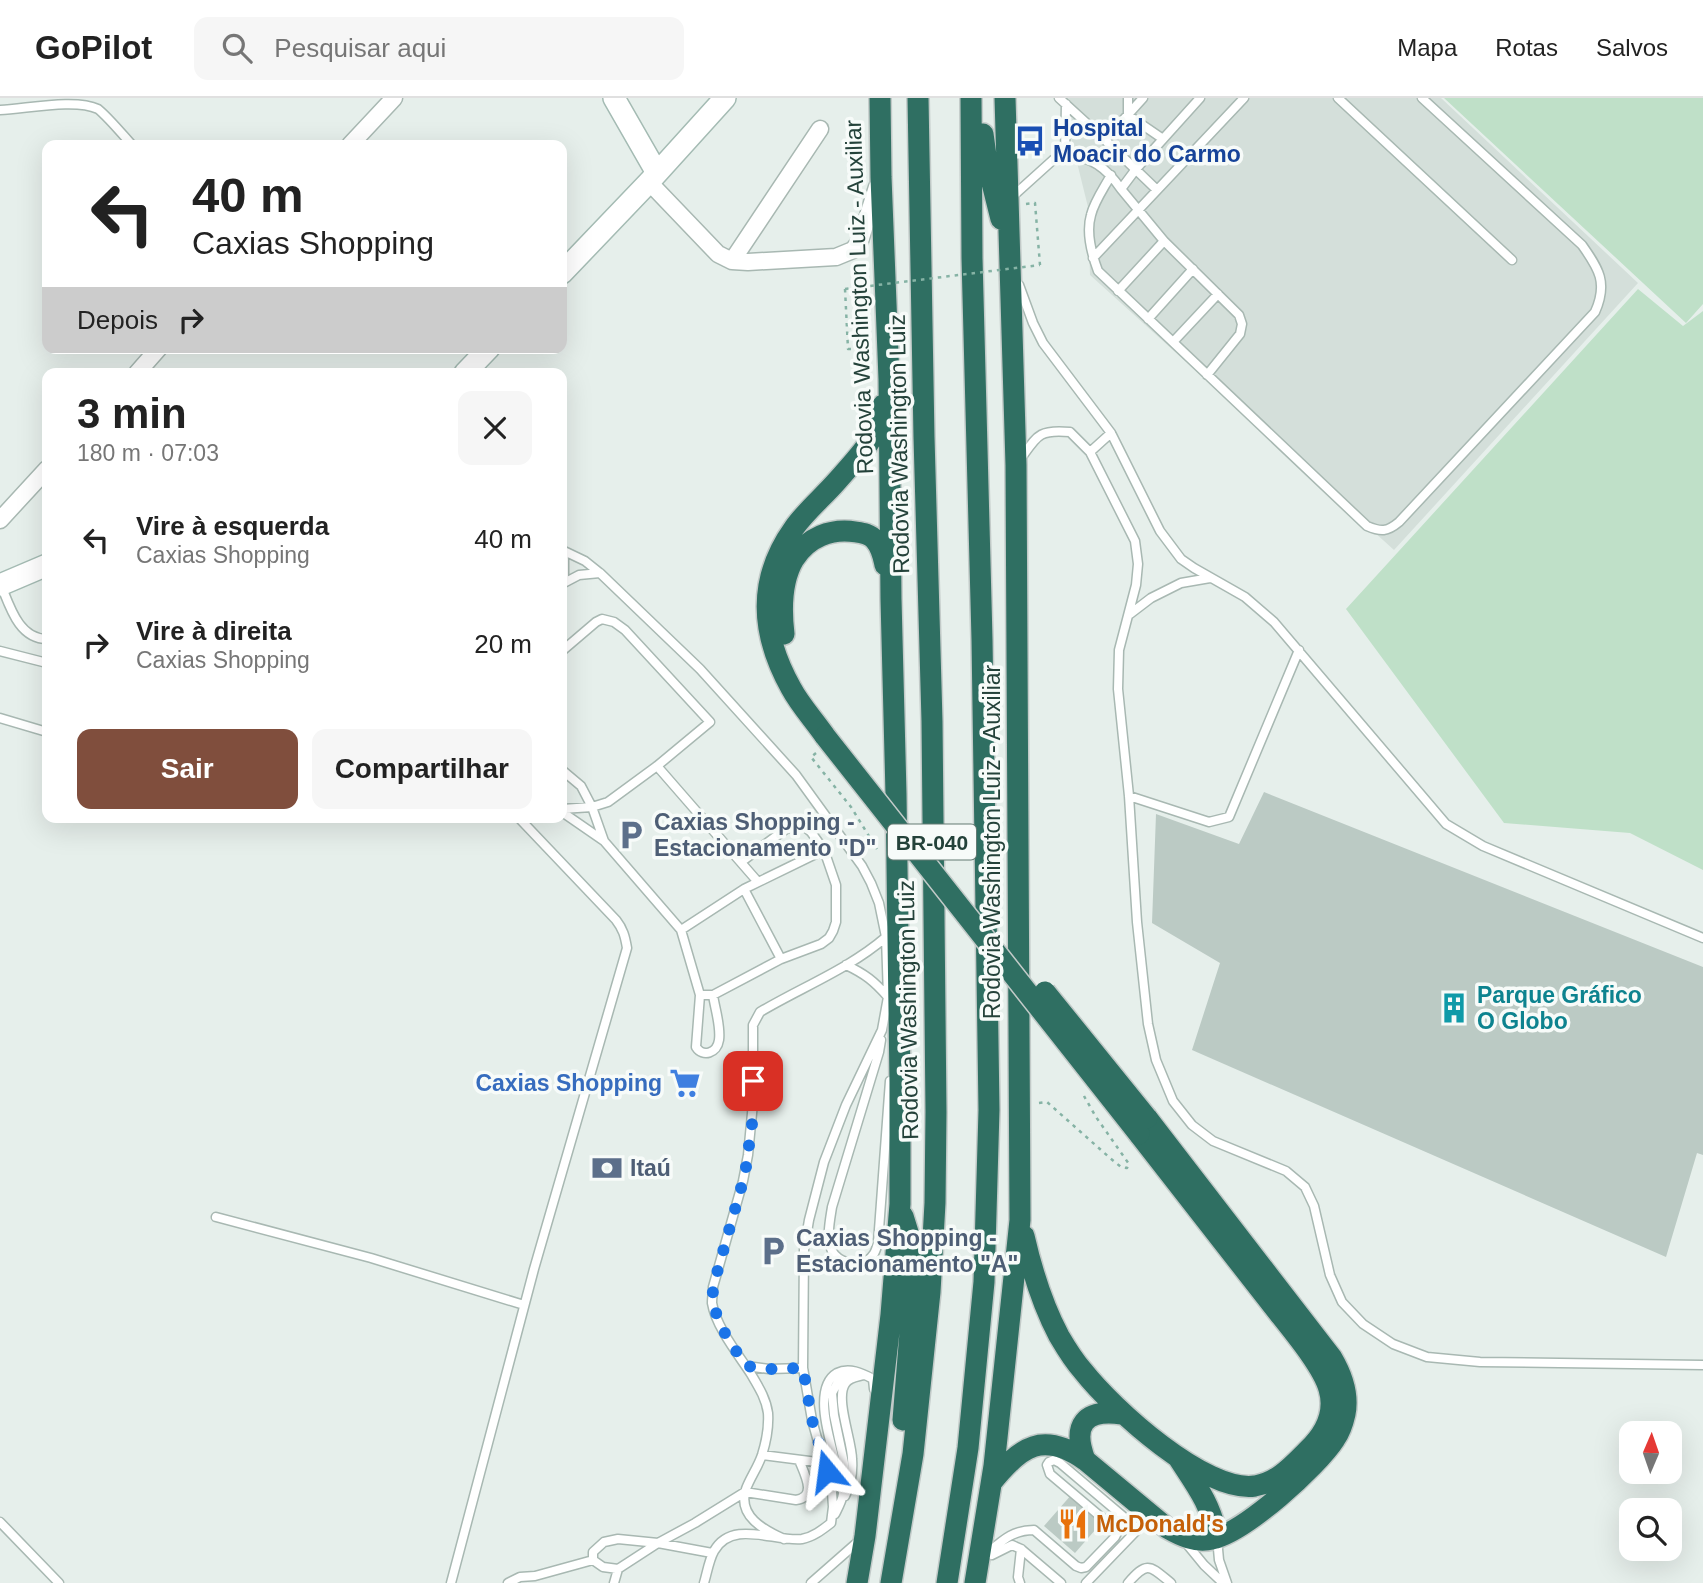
<!DOCTYPE html>
<html lang="pt">
<head>
<meta charset="utf-8">
<style>
	:root { --surface:#fff; --page:#f6f6f6; --text:#222; --muted:#767676; --line:#e0e0e0; --accent:#804e3d }
	body { margin:0; font-family:Arial,sans-serif; background:var(--page); color:var(--text); height:100vh; display:flex; flex-direction:column; font-size:26px; white-space:nowrap }
	* { box-sizing:border-box; margin:0 }
	p { font-size:23px; color:var(--muted) }
	.icon { flex:none; width:38px; height:38px; fill:none; stroke:currentColor; stroke-width:2; stroke-linecap:round; stroke-linejoin:round }
	.map { position:relative; flex:1; overflow:hidden }
	.sheet { position:absolute; left:42px; top:270px; width:525px; height:455px; display:flex; flex-direction:column; background:var(--surface); border-radius:14px; box-shadow:0 7px 28px #0002 }
	.sheet>* { flex:none }
	.hud { position:absolute; left:42px; top:42px; width:525px; height:214px; border-radius:14px; box-shadow:0 7px 28px #0002; background:#fff; color:var(--text); overflow:hidden }
	.needle { width:46px; rotate:2deg }
	.buttons { position:absolute; left:1619px; top:1323px; display:grid; gap:14px }
	.buttons a { display:grid; place-items:center; width:63px; height:63px; border-radius:14px; background:var(--surface); box-shadow:0 7px 28px #0002; font-size:35px }
	.pin { position:absolute; display:grid; place-items:center; width:60px; height:60px; color:#fff; margin:-30px; border-radius:14px; box-shadow:0 4px 10px #0006 }
	.me { position:absolute; width:77px; margin:-38px; rotate:344deg; stroke-linejoin:round; filter:drop-shadow(0 0 5px #0008) }
	.turn { display:flex; align-items:center; gap:24px; height:147px; padding:0 35px; font-size:32px }
	.turn .icon { width:91px; height:91px; stroke-width:2.5 }
	.turn b { display:block; font-size:49px; line-height:60px }
	.then { display:flex; align-items:center; height:66px; padding:0 35px; background:#0003; gap:14px; font-size:26px }
	.round { display:grid; place-items:center; flex:none; width:74px; height:74px; border-radius:14px; background:var(--page) }
	.summary { display:flex; align-items:center; justify-content:space-between; height:119px; padding:0 35px }
	h1 { font-size:42px; font-weight:600; line-height:52px }
	.cta { display:flex; gap:14px; margin-top:auto; padding:14px 35px }
	.cta a { flex:1; height:80px; border-radius:14px; background:var(--accent); color:#fff; font-size:28px; font-weight:600; line-height:80px; text-align:center }
	.cta a+a { background:var(--page); color:var(--text) }
	ul { padding:0; list-style:none }
	li { display:flex; align-items:center; gap:21px; height:105px; padding:0 35px }
	li div { flex:1 }
	li b { display:block; font-size:26px }
	li em { font-style:normal }
	header { display:flex; align-items:center; gap:42px; box-sizing:border-box; height:98px; padding:0 35px; background:var(--surface); border-bottom:2px solid var(--line) }
	header strong { font-size:33px }
	nav { display:flex; gap:38px; margin-inline-start:auto; font-size:24px }
	.search { width:490px; height:63px; background:var(--page); display:flex; align-items:center; gap:18px; box-sizing:border-box; padding:0 24px; border-radius:14px; color:var(--muted); font-size:26px }
	.map>svg:first-child { display:block }
	.built { fill:#d4dfda }
	.green { fill:#bfe0c8 }
	.building { fill:#bbcac4 }
	.lines { fill:none; stroke-linecap:round; stroke-linejoin:round }
	.lane-casing { stroke:#a8b8b2; stroke-width:11 }
	.street-casing { stroke:#a8b8b2; stroke-width:19 }
	.secondary-casing { stroke:#a4bbb3; stroke-width:24 }
	.highway-casing { stroke:#c2cac8; stroke-width:24 }
	.path { stroke:#86b3a5; stroke-width:2.5; stroke-dasharray:3.5 5; stroke-linecap:butt }
	.lane { stroke:#fff; stroke-width:8 }
	.street { stroke:#fff; stroke-width:16 }
	.secondary { stroke:#fff; stroke-width:21 }
	.highway { stroke:#2f6f62; stroke-width:21 }
	.highway-bridge-casing { stroke:#c2cac8; stroke-width:24; stroke-linecap:butt }
	.path-bridge { stroke:#86b3a5; stroke-width:2.5; stroke-dasharray:3.5 5; stroke-linecap:butt }
	.highway-bridge { stroke:#2f6f62; stroke-width:21 }
	.route { stroke:#1a73e8; stroke-width:12; stroke-dasharray:0 21.6 }
	.labels { text-anchor:middle; dominant-baseline:central; stroke-width:7; stroke-linejoin:round; paint-order:stroke }
	.shield { fill:#f7fbf9; stroke:#637a73; stroke-width:2 }
	.shield-label { font-size:21px; font-weight:bold; fill:#24423a }
	.transit-label { font-size:23px; font-weight:bold; fill:#164399; stroke:#f7fbf9; text-anchor:start }
	.street-label { font-size:23px; fill:#24423a; stroke:#f7fbf9 }
	.service-label { font-size:23px; font-weight:bold; fill:#4e5e75; stroke:#f7fbf9; text-anchor:start }
	.culture-label { font-size:23px; font-weight:bold; fill:#0d838f; stroke:#f7fbf9; text-anchor:start }
	.shop-label { font-size:23px; font-weight:bold; fill:#366cbe; stroke:#f7fbf9; text-anchor:end }
	.food-label { font-size:23px; font-weight:bold; fill:#c56008; stroke:#f7fbf9; text-anchor:start }
</style>
</head>
<body>
<header>
<strong>GoPilot</strong>
<div class="search"><svg class="icon" aria-label="search" viewBox="0 0 24 24"><circle cx="10" cy="10" r="6"/><path d="M15 15l6 6"/></svg>Pesquisar aqui</div>
<nav><a>Mapa</a><a>Rotas</a><a>Salvos</a></nav>
</header>
<div class="map">
<svg width="1703" height="1485" viewBox="0 0 1703 1485">
	<rect width="100%" height="100%" fill="#e6efeb"/>
	<path class="built" d="M1061,0H1441L1638,185L1394,452L1090,177L1088,109Z"/>
	<path class="green" d="M1444,0H1703V206L1686,225Z
		M1638,191L1683,228L1703,213V772L1630,735L1504,725L1346,511Z"/>
	<path class="building" d="M1264,694L1703,869V1057L1697,1055L1666,1159L1192,952L1220,865L1152,825L1156,716L1239,746Z
		M1072,1396L1103,1423L1075,1455L1044,1428Z"/>
	<g class="lines">
		<g class="lane-casing">
			<path id="lane" d="M1059,0L1105,42L1143,0
				M1128,0V17L1163,41
				M1338,0L1512,162
				M0,12C26,11 75,0 98,11C109,20 122,36 132,47
				M1105,42L1157,92
				M1065,55L1066,6
				M1111,77C1104,90 1094,104 1091,117C1086,134 1092,157 1098,173L1367,428C1381,434 1387,434 1399,424L1595,214C1608,185 1599,171 1582,147L1422,0
				M1121,91L1164,143L1239,217L1242,226L1240,236L1207,277
				M1012,99L1053,62L1065,55C1092,60 1106,69 1121,91L1136,71L1200,0
				M1093,160L1244,0
				M1019,187L1033,225L1043,245L1111,335L1160,433L1181,461L1194,470L1245,499L1274,524L1446,726L1483,748L1703,840
				M1118,193L1164,143
				M1148,221L1193,171
				M1173,244L1218,196
				M1090,354L1111,335
				M1020,362C1037,338 1038,331 1070,334L1090,354L1135,443L1138,466L1136,487L1119,552L1118,591L1129,698L1137,824L1148,926L1156,962L1173,1003L1192,1027L1213,1043L1286,1073L1305,1089L1314,1108L1330,1177L1342,1204L1363,1226L1393,1246L1427,1259L1480,1264L1703,1267
				M562,452L585,463L600,475L700,571L796,677L862,768L871,785L879,805L886,839
				M562,452L564,461V484
				M562,486L579,477L600,475
				M1,487C10,509 19,541 47,541
				M1130,516L1151,500L1181,485L1210,480
				M0,553L47,565
				M562,553L596,524L602,521L614,524L625,532L710,624L657,668L608,704L592,709L562,711
				M0,620L47,634
				M657,668L758,784
				M562,672L581,688L592,709L604,743
				M1129,698L1209,724L1229,719L1299,552
				M562,714L604,743L681,832L700,897L696,949C703,960 717,955 719,942C721,928 715,911 713,897
				M744,791L781,861
				M681,832L744,791L824,752
				M846,867C865,876 874,883 888,899
				M700,897H713L781,861L821,846L829,840L833,833L836,824V787L824,752L811,734L805,729L795,728L786,731L741,764
				M881,942L879,954L832,1109C830,1122 826,1140 832,1153C838,1164 856,1169 866,1163C874,1159 876,1152 878,1145L890,983
				M216,1119L371,1160L524,1207
				M746,1268L769,1271L803,1270
				M762,1357L825,1365
				M844,1387V1365L834,1317L832,1295L839,1282L849,1273
				M745,1394L796,1402C818,1399 804,1375 799,1362
				M845,1398C851,1387 853,1374 852,1361C852,1343 835,1301 845,1286C849,1279 857,1279 864,1277
				M835,1416C838,1410 842,1403 843,1396C843,1389 840,1381 838,1374C833,1351 810,1291 837,1275C849,1269 862,1275 873,1281L874,1291
				M0,1424L59,1485
				M1217,1440L1219,1462L1227,1485
				M1186,1445L1204,1467L1223,1485
				M712,1455L658,1445L618,1441L604,1444L593,1454V1462L603,1469L618,1471L658,1445L695,1425L745,1394
				M992,1457L1012,1447L1021,1451L1061,1485
				M984,1458C1001,1444 1011,1432 1034,1432L1076,1468L1081,1470L1086,1469L1115,1439L1117,1435L1114,1430L1050,1376L1047,1367L1049,1364L1054,1362L1060,1365L1138,1431
				M451,1485L534,1171L627,850C625,838 623,831 616,822L518,719
				M508,1485L520,1479L535,1478L593,1462
				M614,1485L618,1471
				M704,1485C707,1475 709,1462 714,1453C732,1421 774,1444 802,1441C813,1439 822,1432 831,1425L833,1409L832,1394L812,1322L803,1270L804,1152L809,1122L824,1064L846,1007L882,932L888,899L886,839C849,871 802,889 760,914L753,927V1005L748,1057L743,1083L713,1189C713,1195 712,1200 712,1205C716,1229 738,1256 751,1276C758,1288 766,1300 768,1315C769,1329 766,1344 762,1357C758,1369 750,1380 746,1391C737,1418 764,1432 784,1441
				M811,1485L860,1442
				M1020,1485L1018,1479L1021,1451
				M1086,1485L1140,1429
				M1128,1485C1148,1462 1150,1468 1171,1485"/>
		</g>
		<g class="street-casing">
			<path id="street" d="M350,47L394,0
				M649,84L718,156L732,163L748,164L836,159L853,152L860,143L877,89
				M732,163L820,31
				M137,275L159,250
				M0,422L47,371"/>
		</g>
		<g class="secondary-casing">
			<path id="secondary" d="M614,0L657,75
				M562,175L649,84L725,0
				M465,275L489,250
				M0,487L47,467"/>
		</g>
		<g class="highway-casing">
			<path id="highway" d="M983,36L987,65L1001,121
				M784,536C781,511 781,483 794,461C808,439 831,430 856,434C863,435 870,436 875,442C882,450 883,458 885,467
				M825,638C814,622 800,607 791,590C761,536 756,483 794,430C806,413 823,399 837,383C852,366 869,348 879,328C882,322 882,314 883,307
				M1024,1138C1032,1173 1042,1206 1059,1238C1066,1250 1074,1263 1083,1273C1113,1311 1205,1395 1255,1388C1278,1384 1292,1368 1307,1353C1324,1337 1336,1315 1329,1291C1322,1266 1286,1225 1270,1204C1226,1148 1183,1092 1139,1036
				M903,1322L916,1160L903,1118
				M1179,1361C1196,1387 1212,1408 1217,1440
				M1085,1362C1072,1327 1084,1311 1122,1316
				M992,1384C1021,1348 1043,1333 1085,1362L1167,1430C1181,1438 1196,1445 1212,1441C1245,1434 1317,1369 1335,1341C1340,1334 1343,1325 1345,1316C1349,1296 1342,1277 1332,1260L1147,1020
				M857,1485L865,1438L891,1217L900,1106V984L896,696L891,501L889,281L881,79L880,0
				M891,1485L913,1356L930,1194L935,1105L936,1014L932,623L924,339L918,0
				M947,1485L968,1350L984,1184L989,1012L982,541L972,160L971,0
				M975,1485L994,1368L1020,1122L1016,367L1005,0"/>
		</g>
		<path class="path" d="M1026,106L1035,105L1040,167
			M845,191L848,251H857L855,197H860L862,249H870
			M816,655L811,659L851,709L877,751
			M1039,1005L1047,1004L1110,1060L1121,1069L1127,1070L1129,1066L1096,1019L1084,998"/>
		<use href="#lane" class="lane"/>
		<use href="#street" class="street"/>
		<use href="#secondary" class="secondary"/>
		<use href="#highway" class="highway"/>
		<g class="highway-bridge-casing">
			<path id="highway-bridge" d="M825,638L1139,1036
				M1045,894L1147,1020"/>
		</g>
		<path class="path-bridge" d="M845,191L1040,167"/>
		<use href="#highway-bridge" class="highway-bridge"/>
	</g>
	<g class="lines">
		<path class="route" d="M753,983L752,1026L745,1076L713,1189C711,1221 730,1243 746,1268L769,1271L803,1270L812,1322L827,1373"/>
	</g>
	<defs>
		<g id="bus-bare" transform="scale(2.415)"><path d="M-5-6H5V4H4V6H2V4H-2V6H-4V4H-5ZM-3.5-4V0h7V-4ZM-3.5 1.2v1.5H-2V1.2ZM2 1.2v1.5H3.5V1.2Z" fill="#1a4fb4" stroke="#f7fbf9" stroke-width="2.5" paint-order="stroke"/></g>
		<g id="parking-bare" transform="scale(2.415)"><path d="M-3.5-5.5H1a3.5 3.5 0 0 1 0 7H-1V5.5H-3.5ZM-1-3.4V-.6H.8a1.4 1.4 0 0 0 0-2.8Z" fill="#5c6f8a" stroke="#f7fbf9" stroke-width="2.5" paint-order="stroke"/></g>
		<g id="building-bare" transform="scale(2.415)"><path d="M-4-6H4V6H1V3H-1V6H-4ZM-2.5-4.3h1.7v1.8h-1.7ZM.8-4.3h1.7v1.8H.8ZM-2.5-1h1.7V.8h-1.7ZM.8-1h1.7V.8H.8Z" fill="#0f9aa8" stroke="#f7fbf9" stroke-width="2.5" paint-order="stroke"/></g>
		<g id="supermarket-bare" transform="scale(2.415)"><path d="M-6-5.5h2.5l.6 2H6L4.5 2H-2.5L-4.4-4H-6ZM-1.5 3.2a1.3 1.3 0 1 0 .1 0ZM3 3.2a1.3 1.3 0 1 0 .1 0Z" fill="#3f7fe0" stroke="#f7fbf9" stroke-width="2.5" paint-order="stroke"/></g>
		<g id="bank-bare" transform="scale(2.415)"><path d="M-6-4H6V4H-6ZM0-2.3a2.3 2.3 0 1 0 0 4.6a2.3 2.3 0 1 0 0-4.6Z" fill="#5c6f8a" stroke="#f7fbf9" stroke-width="2.5" paint-order="stroke"/></g>
		<g id="restaurant-bare" transform="scale(2.415)"><path d="M-5-6h1v4h1v-4h1v4h1v-4h1v5L-1.5 .5V6h-2V.5L-5-1ZM5-6V6H3V1.5H1.5Q1.5-4 5-6Z" fill="#e8710a" stroke="#f7fbf9" stroke-width="2.5" paint-order="stroke"/></g>
	</defs>
	<g fill-rule="evenodd">
		<use href="#bus-bare" x="1030" y="43"/>
		<use href="#parking-bare" x="631" y="737"/>
		<use href="#building-bare" x="1454" y="910"/>
		<use href="#supermarket-bare" x="685" y="985"/>
		<use href="#bank-bare" x="607" y="1070"/>
		<use href="#parking-bare" x="773" y="1153"/>
		<use href="#restaurant-bare" x="1073" y="1426"/>
	</g>
	<g class="labels">
		<rect class="shield" x="888" y="726.5" width="88" height="35" rx="5"/>
		<g class="shield-label">
			<text x="932" y="744">BR-040</text>
		</g>
		<g class="transit-label">
			<text x="1053" y="30">Hospital<tspan x="1053" dy="26">Moacir do Carmo</tspan></text>
		</g>
		<g class="street-label">
			<text transform="translate(859 199) rotate(-92)">Rodovia Washington Luiz - Auxiliar</text>
			<text transform="translate(899 346) rotate(-91)">Rodovia Washington Luiz</text>
			<text transform="translate(992 744) rotate(-90)">Rodovia Washington Luiz - Auxiliar</text>
			<text transform="translate(908 912) rotate(-91)">Rodovia Washington Luiz</text>
		</g>
		<g class="service-label">
			<text x="654" y="724">Caxias Shopping -<tspan x="654" dy="26">Estacionamento "D"</tspan></text>
			<text x="630" y="1070">Itaú</text>
			<text x="796" y="1140">Caxias Shopping -<tspan x="796" dy="26">Estacionamento "A"</tspan></text>
		</g>
		<g class="culture-label">
			<text x="1477" y="897">Parque Gráfico<tspan x="1477" dy="26">O Globo</tspan></text>
		</g>
		<g class="shop-label">
			<text x="662" y="985">Caxias Shopping</text>
		</g>
		<g class="food-label">
			<text x="1096" y="1426">McDonald's</text>
		</g>
	</g>
</svg>
<div class="buttons">
<a><svg class="needle" viewBox="-14 -14 28 28"><path d="M0-13l5 13h-10z" fill="#e53935"/><path d="M0 13l5-13h-10z" fill="#767676"/></svg></a>
<a><svg class="icon" aria-label="search" viewBox="0 0 24 24"><circle cx="10" cy="10" r="6"/><path d="M15 15l6 6"/></svg></a>
</div>
<div class="pin" style="left:753px;top:983px;background:#d93025"><svg class="icon" aria-label="arrive" viewBox="0 0 24 24"><path d="M6 21V4h12l-3 4 3 4H6"/></svg></div>
<svg class="me" style="left:827px;top:1373px" viewBox="-20 -20 40 40"><path d="M0-17L14 15 0 8-14 15z" fill="#1a73e8" stroke="#fff" stroke-width="4"/></svg>
<div class="hud">
<div class="turn"><svg class="icon" aria-label="left" viewBox="0 0 24 24"><path d="M17 20v-9H6M10 6l-5 5 5 5"/></svg><div><b>40 m</b>Caxias Shopping</div></div>
<div class="then">Depois<svg class="icon" aria-label="right" viewBox="0 0 24 24"><path d="M7 20v-9h11M14 6l5 5-5 5"/></svg></div>
</div>
<section class="sheet">
<div class="summary"><div><h1>3 min</h1><p>180 m · 07:03</p></div><a class="round"><svg class="icon" aria-label="close" viewBox="0 0 24 24"><path d="M6 6l12 12M18 6L6 18"/></svg></a></div>
<ul>
<li><svg class="icon" aria-label="left" viewBox="0 0 24 24"><path d="M17 20v-9H6M10 6l-5 5 5 5"/></svg><div><b>Vire à esquerda</b><p>Caxias Shopping</p></div><em>40 m</em></li>
<li><svg class="icon" aria-label="right" viewBox="0 0 24 24"><path d="M7 20v-9h11M14 6l5 5-5 5"/></svg><div><b>Vire à direita</b><p>Caxias Shopping</p></div><em>20 m</em></li>
</ul>
<div class="cta"><a>Sair</a><a>Compartilhar</a></div>
</section>
</div>
</body>
</html>
